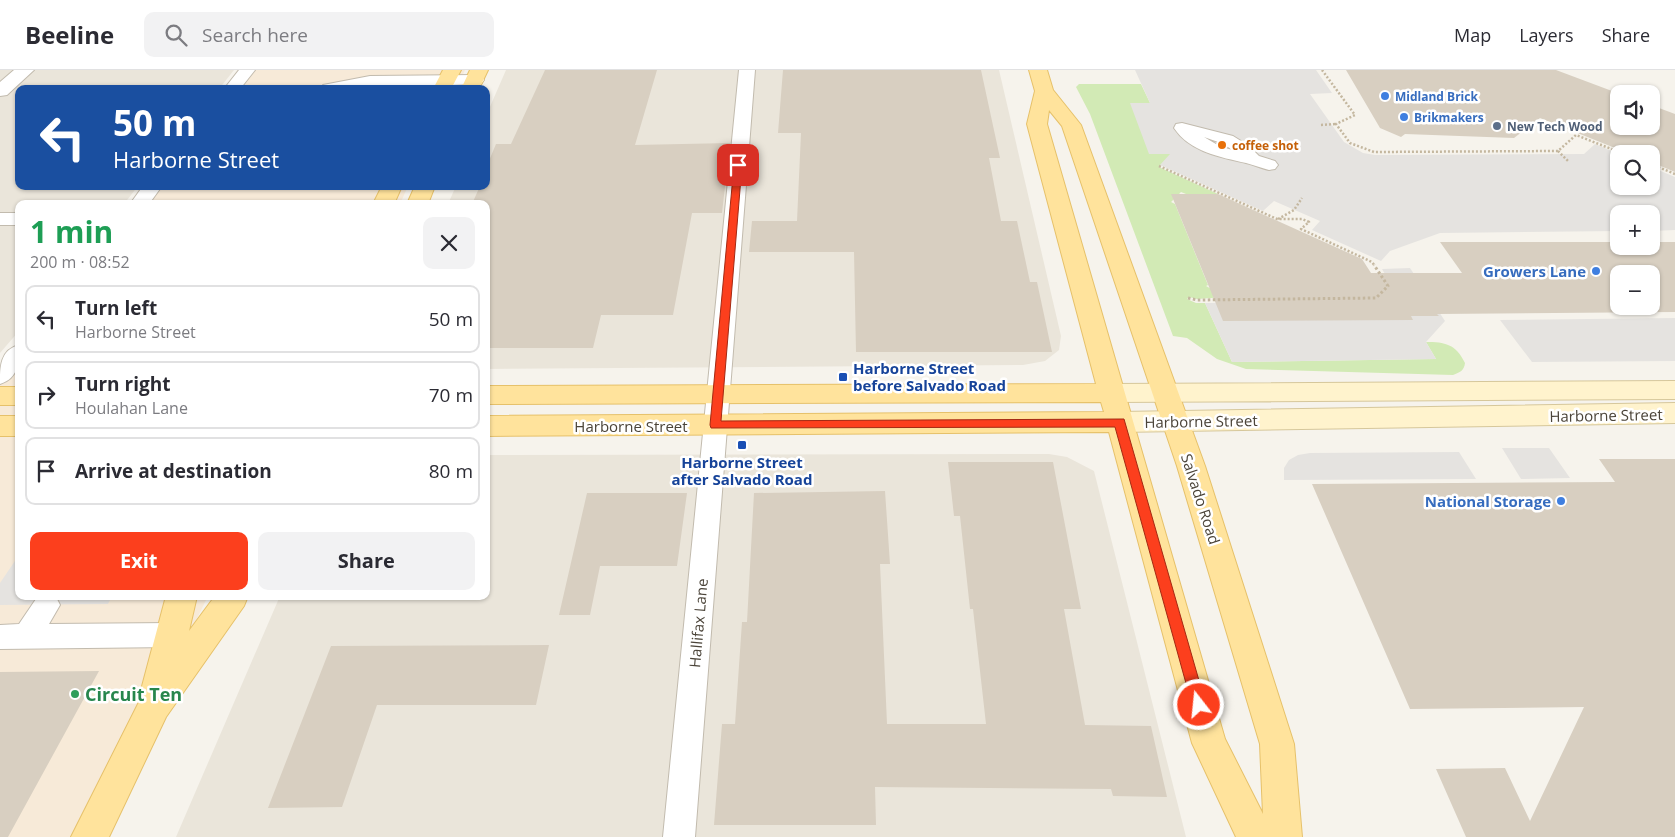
<!DOCTYPE html>
<html lang="en">
<head>
<meta charset="utf-8">
<style>
	:root { --surface:#fff; --page:#f2f2f3; --text:#2b2b33; --muted:#7c7c81; --line:#e1e1e2; --accent:#fc3f1d }
	body { margin:0; font-family:"Open Sans",sans-serif; background:var(--page); color:var(--text); height:100vh; display:flex; flex-direction:column; font-size:19px; white-space:nowrap }
	* { box-sizing:border-box; margin:0 }
	p { font-size:16px; color:var(--muted) }
	.icon { flex:none; width:28px; height:28px; fill:none; stroke:currentColor; stroke-width:2; stroke-linecap:round; stroke-linejoin:round }
	.map { position:relative; flex:1; overflow:hidden }
	.side { position:absolute; left:15px; top:130px; width:475px; height:400px; display:flex; flex-direction:column; background:var(--surface); border-radius:10px; box-shadow:0 1px 4px #0004 }
	.side>* { flex:none }
	.hud { position:absolute; left:15px; top:15px; width:475px; height:105px; border-radius:10px; box-shadow:0 1px 4px #0004; background:#1a4fa0; color:#fff; overflow:hidden }
	.tools { position:absolute; left:1610px; top:15px; display:grid; gap:10px }
	.tools a { display:grid; place-items:center; width:50px; height:50px; border-radius:10px; background:var(--surface); box-shadow:0 1px 4px #0004; font-size:25px }
	.pin { position:absolute; display:grid; place-items:center; width:42px; height:42px; color:#fff; margin:-21px; border-radius:10px; box-shadow:0 2px 8px #0006 }
	.me { position:absolute; width:55px; margin:-28px; rotate:344deg; stroke-linejoin:round; filter:drop-shadow(0 0 4px #0008) }
	.turn { display:flex; align-items:center; gap:18px; height:105px; padding:0 15px; font-size:22px }
	.turn .icon { width:65px; height:65px; stroke-width:2.5 }
	.turn b { display:block; font-size:35px; line-height:42px }
	.round { display:grid; place-items:center; flex:none; width:52px; height:52px; border-radius:10px; background:var(--page) }
	.overview { display:flex; align-items:center; justify-content:space-between; height:85px; padding:0 15px }
	h1 { font-size:30px; font-weight:700; line-height:38px; color:#1e9e55 }
	.action { display:flex; gap:10px; margin-top:auto; padding:10px 15px }
	.action a { flex:1; height:58px; border-radius:10px; background:var(--accent); color:#fff; font-size:20px; font-weight:700; line-height:58px; text-align:center }
	.action a+a { background:var(--page); color:var(--text) }
	ul { padding:0; list-style:none }
	li { display:flex; align-items:center; gap:15px; height:68px; margin:0 10px 8px; padding:0 5px; border:2px solid var(--line); border-radius:10px }
	li div { flex:1 }
	li b { display:block; font-size:19px }
	li em { font-style:normal }
	header { display:flex; align-items:center; gap:30px; box-sizing:border-box; height:70px; padding:0 25px; background:var(--surface); border-bottom:1px solid var(--line) }
	header strong { font-size:24px }
	nav { display:flex; gap:28px; margin-inline-start:auto; font-size:18px }
	.search { width:350px; height:45px; background:var(--page); display:flex; align-items:center; gap:12px; box-sizing:border-box; padding:0 18px; border-radius:10px; color:var(--muted); font-size:19px }
	.map>svg:first-child { display:block }
	.residential { fill:#eae5da }
	.commercial { fill:#f7ead8 }
	.green { fill:#d2eab5 }
	.parking { fill:#e5e3e0 }
	.building { fill:#d8cfc1; fill-rule:evenodd }
	.lines { fill:none; stroke-linecap:round; stroke-linejoin:round }
	.lane-casing { stroke:#c2bbae; stroke-width:2 }
	.street-casing { stroke:#c2bbae; stroke-width:2 }
	.secondary-casing { stroke:#d6c79b; stroke-width:2 }
	.primary-casing { stroke:#e6c16a; stroke-width:2 }
	.path-far1 { stroke:#c4b79f; stroke-width:2.5; stroke-dasharray:2 2; stroke-linecap:butt }
	.path { stroke:#c4b79f; stroke-width:3; stroke-dasharray:2.5 2.5; stroke-linecap:butt }
	.lane { fill:#fff; fill-rule:evenodd }
	.street { fill:#fff; fill-rule:evenodd }
	.secondary { fill:#fff3cd; fill-rule:evenodd }
	.primary { fill:#ffe39c; fill-rule:evenodd }
	.route { fill:#fc3f1d; stroke:#a42913 }
	.shop-dot { fill:#3f7fe0; stroke:#fff; stroke-width:2 }
	.service-dot { fill:#5c6f8a; stroke:#fff; stroke-width:2 }
	.food-dot { fill:#e8710a; stroke:#fff; stroke-width:2 }
	.transit-dot { fill:#1a4fb4; stroke:#fff; stroke-width:2 }
	.leisure-dot { fill:#2e9e5b; stroke:#fff; stroke-width:2 }
	.labels { text-anchor:middle; dominant-baseline:central; stroke-width:5; stroke-linejoin:round; paint-order:stroke }
	.far-shop-label { font-size:12px; font-weight:bold; fill:#366cbe; stroke:#fff; text-anchor:start }
	.far-service-label { font-size:12px; font-weight:bold; fill:#4e5e75; stroke:#fff; text-anchor:start }
	.far-food-label { font-size:12px; font-weight:bold; fill:#c56008; stroke:#fff; text-anchor:start }
	.shop-label { font-size:15px; font-weight:bold; fill:#366cbe; stroke:#fff; text-anchor:end }
	.transit-label { font-size:15px; font-weight:bold; fill:#164399; stroke:#fff; text-anchor:start }
	.street-label { font-size:15px; fill:#4b4439; stroke:#fff }
	.near-leisure-label { font-size:18px; font-weight:bold; fill:#27864d; stroke:#fff; text-anchor:start }
</style>
</head>
<body>
<header>
<strong>Beeline</strong>
<div class="search"><svg class="icon" aria-label="search" viewBox="0 0 24 24"><circle cx="10" cy="10" r="6"/><path d="M15 15l6 6"/></svg>Search here</div>
<nav><a>Map</a><a>Layers</a><a>Share</a></nav>
</header>
<div class="map">
<svg width="1675" height="767" viewBox="0 0 1675 767">
	<rect width="100%" height="100%" fill="#f6f3ec"/>
	<path class="residential" d="M0,0H234L219,19H19V116H138L124,134H19V261L0,283Z
		M506,0H999L1061,266L1059,280L1045,291L1023,295L486,299V134H448L456,116H486V46Z
		M1049,384L1067,387L1094,401L1186,767H176L280,526H486V385Z"/>
	<path class="commercial" d="M247,0H465L456,19H232Z
		M153,116H408L400,134H139Z
		M19,283V526H208L90,767H0V306Z"/>
	<path class="green" d="M1079,14H1141L1150,33H1131L1171,84L1159,97L1218,124H1186L1181,122L1171,132L1175,134L1208,215L1206,216L1226,227L1197,229L1189,227L1187,229L1196,233H1205L1232,292L1436,289L1426,272C1445,272 1456,274 1465,293C1464,301 1460,302 1453,305L1246,299L1217,289L1187,268L1173,266L1090,44L1076,17Z"/>
	<path class="parking" d="M1135,0H1316L1332,23L1310,24L1344,72L1363,83L1375,85L1584,84L1595,74L1619,84V116H1651V97L1675,107V160L1651,161V144H1619V161L1440,163L1390,181L1381,191L1312,160L1320,151L1274,131L1263,141L1160,95L1170,84H1149L1130,33H1150Z
		M1410,198L1445,251L1426,272L1436,289L1232,292L1205,233L1401,231L1382,199Z
		M1675,248V291L1532,292L1500,250Z
		M1502,378H1549L1570,408L1521,409Z
		M1459,382L1476,409L1284,410V398L1289,390L1298,385L1310,383Z
		M19,485V526H112L108,534L0,535V513Z"/>
	<path class="building" d="M545,0H657L635,75L730,73L722,143H692L673,245H601L593,278H486V134H472L480,116H486V98L496,74H511Z
		M783,0H981L1000,88H989L1001,151H1017L1030,212H1037L1052,282H856L854,182H749L752,151H797L801,63H778Z
		M1346,0H1556L1620,24L1619,56H1651V35L1675,44V102L1651,92V84H1630L1540,48L1514,68L1405,64L1401,67L1380,58Z
		M1171,124H1218L1362,189L1371,203H1462L1440,172H1619V176H1651V172H1675V242L1437,244L1439,246H1411L1413,250L1223,251ZM1619,204H1651V236H1619Z
		M1599,389H1675V767H1466L1436,699L1505,698L1530,751L1584,637L1410,639L1312,414L1615,412Z
		M948,392H1053L1081,539H1064L1085,655L1151,656L1167,727L1113,726L1111,719L875,717L876,755H714L722,654H735L742,552H747L754,423L885,421L890,494H880L887,654H986L973,539H970L960,446H954Z
		M587,423H687L677,496H600L590,545H559Z
		M549,575L536,635H377L342,737L268,738L331,576Z
		M99,601L8,767H0V602Z"/>
	<g class="lines">
		<g class="lane-casing">
			<path id="lane" d="M239,0H255L240,19H224Z
				M739,0H755L695,767H663Z
				M1182,53L1233,66L1249,76L1259,86L1275,91L1278,95L1275,99L1269,100C1261,98 1254,95 1246,93C1220,87 1190,82 1174,58L1176,54ZM1204,67L1221,73L1233,80L1221,77Z
				M143,116H162L149,134H130Z
				M0,143H19V155H0Z
				M19,275C19,292 19,308 0,314C0,297 0,280 19,275Z
				M38,526L56,527L60,535L49,554L173,553L183,556L187,565L183,574L173,577L0,579V555L19,554Z"/>
		</g>
		<g class="street-casing">
			<path id="street" d="M14,0H34L7,25L0,26V12Z
				M475,5L481,6L484,10L481,14L320,19L323,15L370,6Z"/>
		</g>
		<g class="secondary-casing">
			<path id="secondary" d="M1675,311V329L1111,332L1102,330L1098,323L1102,316L1111,314Z
				M1675,333V353L1120,362L1111,359L1107,352L1111,345L1120,342Z"/>
		</g>
		<g class="primary-casing">
			<path id="primary" d="M443,0H461L451,19H433Z
				M470,0H488L479,19H461Z
				M1029,0H1047L1053,20L1081,55L1205,396L1294,674L1302,767H1236L1192,673L1109,362L486,366V346L1104,342L1101,332L486,334V316L1096,314L1027,54L1035,21ZM1049,40L1062,56L1177,396L1260,674L1263,744L1225,669L1047,54Z
				M382,116H402L394,134H373Z
				M415,116H435L428,134H407Z
				M0,317H19V335H0Z
				M0,346H19V366H0Z
				M166,526H197L189,561L215,526H248L244,536L166,647L109,767H71L143,624L141,620Z"/>
		</g>
		<path class="path-far1" d="M1322,0L1355,45L1336,54L1350,73L1374,82L1558,81L1576,65L1624,84
			M1321,55L1336,54
			M1558,81L1569,92
			M1651,94L1675,104
			M1159,96L1277,149H1302L1309,152L1301,159L1372,192L1375,196
			M1278,149L1294,140L1302,128"/>
		<path class="path" d="M1188,228L1197,230L1376,228L1388,216L1374,195"/>
		<use href="#lane" class="lane"/>
		<use href="#street" class="street"/>
		<use href="#secondary" class="secondary"/>
		<use href="#primary" class="primary"/>
	</g>
	<path class="route" d="M738,92L742,95L721,351L1124,349L1206,635L1204,640L1199,642L1194,640L1192,635L1115,357L711,358L710,355L734,95Z"/>
	<g class="shop-dot">
		<circle cx="1385" cy="26" r="5"/>
		<circle cx="1404" cy="47" r="5"/>
		<circle cx="1596" cy="201" r="5"/>
		<circle cx="1561" cy="431" r="5"/>
	</g>
	<circle class="service-dot" cx="1497" cy="56" r="5"/>
	<circle class="food-dot" cx="1222" cy="75" r="5"/>
	<g class="transit-dot">
		<rect x="838" y="302" width="10" height="10" rx="2.5"/>
		<rect x="737" y="370" width="10" height="10" rx="2.5"/>
	</g>
	<circle class="leisure-dot" cx="75" cy="624" r="5"/>
	<g class="labels">
		<g class="far-shop-label">
			<text x="1395" y="26">Midland Brick</text>
			<text x="1414" y="47">Brikmakers</text>
		</g>
		<g class="far-service-label">
			<text x="1507" y="56">New Tech Wood</text>
		</g>
		<g class="far-food-label">
			<text x="1232" y="75">coffee shot</text>
		</g>
		<g class="shop-label">
			<text x="1586" y="201">Growers Lane</text>
			<text x="1551" y="431">National Storage</text>
		</g>
		<g class="transit-label">
			<text x="853" y="298">Harborne Street<tspan x="853" dy="17">before Salvado Road</tspan></text>
			<text x="742" y="392" text-anchor="middle">Harborne Street<tspan x="742" dy="17">after Salvado Road</tspan></text>
		</g>
		<g class="street-label">
			<text transform="translate(1606 345) rotate(-1)">Harborne Street</text>
			<text transform="translate(1201 351) rotate(-1)">Harborne Street</text>
			<text x="631" y="356">Harborne Street</text>
			<text transform="translate(1201 429) rotate(72)">Salvado Road</text>
			<text transform="translate(698 553) rotate(-85)">Hallifax Lane</text>
		</g>
		<g class="near-leisure-label">
			<text x="85" y="624">Circuit Ten</text>
		</g>
	</g>
</svg>
<div class="tools">
<a><svg class="icon" aria-label="sound" viewBox="0 0 24 24"><path d="M4 9h4l5-4v14l-5-4H4zM17 9q2 3 0 6"/></svg></a>
<a><svg class="icon" aria-label="search" viewBox="0 0 24 24"><circle cx="10" cy="10" r="6"/><path d="M15 15l6 6"/></svg></a>
<a>+</a>
<a>−</a>
</div>
<div class="pin" style="left:738px;top:95px;background:#d93025"><svg class="icon" aria-label="arrive" viewBox="0 0 24 24"><path d="M6 21V4h12l-3 4 3 4H6"/></svg></div>
<svg class="me" style="left:1199px;top:635px" viewBox="-20 -20 40 40"><circle r="17" fill="#fc3f1d" stroke="#fff" stroke-width="3"/><path d="M0-11L8 9 0 5-8 9z" fill="#fff"/></svg>
<div class="hud">
<div class="turn"><svg class="icon" aria-label="left" viewBox="0 0 24 24"><path d="M17 20v-9H6M10 6l-5 5 5 5"/></svg><div><b>50 m</b>Harborne Street</div></div>
</div>
<section class="side">
<div class="overview"><div><h1>1 min</h1><p>200 m · 08:52</p></div><a class="round"><svg class="icon" aria-label="close" viewBox="0 0 24 24"><path d="M6 6l12 12M18 6L6 18"/></svg></a></div>
<ul>
<li><svg class="icon" aria-label="left" viewBox="0 0 24 24"><path d="M17 20v-9H6M10 6l-5 5 5 5"/></svg><div><b>Turn left</b><p>Harborne Street</p></div><em>50 m</em></li>
<li><svg class="icon" aria-label="right" viewBox="0 0 24 24"><path d="M7 20v-9h11M14 6l5 5-5 5"/></svg><div><b>Turn right</b><p>Houlahan Lane</p></div><em>70 m</em></li>
<li><svg class="icon" aria-label="arrive" viewBox="0 0 24 24"><path d="M6 21V4h12l-3 4 3 4H6"/></svg><div><b>Arrive at destination</b></div><em>80 m</em></li>
</ul>
<div class="action"><a>Exit</a><a>Share</a></div>
</section>
</div>
</body>
</html>
